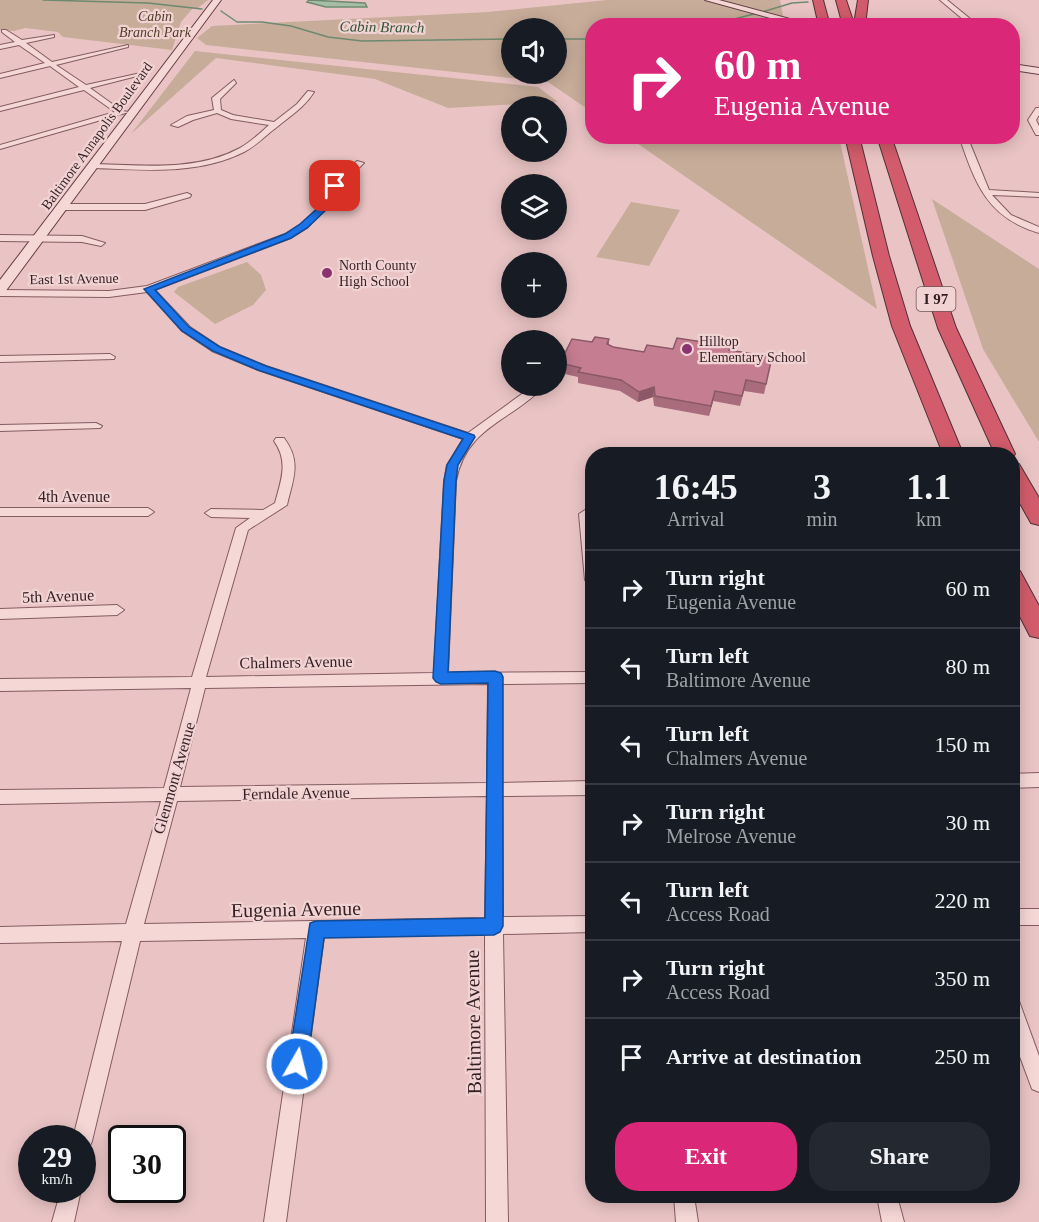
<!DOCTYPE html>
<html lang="en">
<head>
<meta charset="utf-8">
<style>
	:root { --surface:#171b24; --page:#242831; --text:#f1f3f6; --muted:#9ea1a6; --line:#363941; --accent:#db2777 }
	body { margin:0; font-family:Georgia,serif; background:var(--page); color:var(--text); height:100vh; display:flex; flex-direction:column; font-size:22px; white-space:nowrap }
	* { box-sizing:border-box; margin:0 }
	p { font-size:20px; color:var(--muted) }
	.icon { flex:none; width:33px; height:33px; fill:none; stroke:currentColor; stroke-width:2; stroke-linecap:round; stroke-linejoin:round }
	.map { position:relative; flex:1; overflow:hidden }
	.details { position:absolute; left:585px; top:447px; width:435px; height:756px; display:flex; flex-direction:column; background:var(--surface); border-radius:24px; box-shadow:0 3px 15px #0003 }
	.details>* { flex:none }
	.hud { position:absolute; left:585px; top:18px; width:435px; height:126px; border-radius:24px; box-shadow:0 3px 15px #0003; background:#db2777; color:#fff; overflow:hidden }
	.buttons { position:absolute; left:501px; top:18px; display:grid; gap:12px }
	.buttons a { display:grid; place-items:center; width:66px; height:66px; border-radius:50%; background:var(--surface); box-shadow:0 3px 15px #0003; font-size:30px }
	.speed { position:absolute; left:18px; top:1125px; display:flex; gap:12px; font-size:30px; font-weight:700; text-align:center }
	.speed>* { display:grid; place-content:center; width:78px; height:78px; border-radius:50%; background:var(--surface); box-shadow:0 3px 15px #0003; line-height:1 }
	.speed small { font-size:15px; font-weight:400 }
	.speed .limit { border:3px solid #111; border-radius:9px; background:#fff; color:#111 }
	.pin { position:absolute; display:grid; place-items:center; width:51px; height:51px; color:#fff; margin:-26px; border-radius:12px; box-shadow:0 3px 9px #0006 }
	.me { position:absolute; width:66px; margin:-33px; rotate:8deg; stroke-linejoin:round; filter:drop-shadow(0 0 4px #0008) }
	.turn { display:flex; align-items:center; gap:21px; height:126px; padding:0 30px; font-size:27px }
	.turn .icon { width:78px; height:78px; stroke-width:2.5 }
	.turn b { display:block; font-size:42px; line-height:51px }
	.eta { display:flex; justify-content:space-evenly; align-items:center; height:102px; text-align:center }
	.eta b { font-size:36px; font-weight:700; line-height:42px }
	.action { display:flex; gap:12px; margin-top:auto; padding:12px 30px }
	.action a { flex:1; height:69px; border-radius:24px; background:var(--accent); color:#fff; font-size:24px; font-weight:700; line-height:69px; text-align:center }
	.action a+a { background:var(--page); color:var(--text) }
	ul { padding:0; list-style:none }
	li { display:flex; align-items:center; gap:18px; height:78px; padding:0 30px; border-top:2px solid var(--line) }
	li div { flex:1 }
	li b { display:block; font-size:22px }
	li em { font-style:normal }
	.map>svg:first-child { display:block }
	.green { fill:#c7ac99; fill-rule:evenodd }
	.water { fill:#a5bda6; stroke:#6d8a6f; stroke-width:1.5 }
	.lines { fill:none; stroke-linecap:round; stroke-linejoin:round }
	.stream { stroke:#6d8a6f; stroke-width:1.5 }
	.minor-casing { stroke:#835c62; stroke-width:2 }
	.secondary-casing { stroke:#643f46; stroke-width:2 }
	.motorway-casing { stroke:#513037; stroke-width:2 }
	.minor { fill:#f5d7d6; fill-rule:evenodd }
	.secondary { fill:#f5d7d6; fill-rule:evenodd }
	.motorway { fill:#d25c6b; fill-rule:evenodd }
	.wall { fill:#a96c7d }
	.shaded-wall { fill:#8a5866 }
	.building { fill:#c57d91; stroke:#8a5866; stroke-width:1.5 }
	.route { fill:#1a73e8; stroke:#114b97; stroke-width:1.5 }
	.poi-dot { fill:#8c3271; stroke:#f2d3d3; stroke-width:2 }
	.labels { text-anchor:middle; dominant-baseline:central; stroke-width:4.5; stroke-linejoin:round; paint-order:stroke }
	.far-park-label { font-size:14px; font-style:italic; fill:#4f3d27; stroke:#f2d3d3 }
	.far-street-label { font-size:14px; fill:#341f23; stroke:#f2d3d3 }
	.far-poi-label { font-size:14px; fill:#341f23; stroke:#f2d3d3; text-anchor:start }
	.far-water-label { font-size:15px; font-style:italic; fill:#2f5238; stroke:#f2d3d3 }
	.shield { fill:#f2d3d3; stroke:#6d5558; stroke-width:1.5 }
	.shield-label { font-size:15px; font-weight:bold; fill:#341f23 }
	.street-label { font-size:16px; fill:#341f23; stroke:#f2d3d3 }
	.near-street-label { font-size:20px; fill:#341f23; stroke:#f2d3d3 }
</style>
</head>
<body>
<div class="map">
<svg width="1039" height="1222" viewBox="0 0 1039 1222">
	<rect width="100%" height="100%" fill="#eac4c4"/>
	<path class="green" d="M0,0H208L198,8H193L181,22L172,50L63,37L58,32L25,28L14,31L0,30Z
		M607,0H780L784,21L801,25L592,26V112L548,82L206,45L197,38L212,26L488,12ZM512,28H556V74H512Z
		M195,51L538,87L558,102L448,108L375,79L216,58L131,134Z
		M628,137H839L877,309Z
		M932,199L1039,269V442L983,349Z
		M631,202L680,210L649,266L596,257Z
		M247,262L261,275L266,290L253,305L215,324L174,292L178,287Z"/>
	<path class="water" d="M309,0L365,3L367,7H326L307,2Z"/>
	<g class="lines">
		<path class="stream" d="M43,0L148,3L202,9
			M221,11L237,22H262L291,26L328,37L362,41L512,39
			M762,12L792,3L808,2
			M706,26L754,14
			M556,39H592"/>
		<g class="minor-casing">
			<path id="minor" d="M940,0H947L979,26H971Z
				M2,30H6L22,40L54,35V37L26,43L52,62L128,45V47L56,65L86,85L141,73V75L90,88L122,111L129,112L0,149V145L115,112L84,90L0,111V107L79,87L50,66L0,78V74L45,63L19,45L0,49V45L15,42L2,32Z
				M1012,52L1018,60L1016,67L1013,69Z
				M234,80L236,83L220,99L221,110L233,115L274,122L297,104L308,91L314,92C305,107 290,116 277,127C266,135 256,146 244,152C198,175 144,170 94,168L90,166L94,164C142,165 196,172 240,148C251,142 260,133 269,125L231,119L217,113L193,120L178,127L171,125L187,116L214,110L212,98Z
				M1036,108H1039V115L1036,120L1039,126V135H1036L1028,120Z
				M959,136H967L989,190L1039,193V197L992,195L1011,215L1039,227V233C987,218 975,183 959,136Z
				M357,161L364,163L327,198L326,209L307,228L291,238L155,290L190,327L220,347L266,366L468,433L533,386H544C512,421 466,426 456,481L448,673L592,672V683L502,684V783L592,781V795L502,796L503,917L592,916V932L503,934L508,1222H486L485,934L324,937L286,1222H264L306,938L140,941L92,1141L89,1148L82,1151V1138H73L122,941L0,943V927L126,924L161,801L0,804V790L164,788L191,688L0,691V679L192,677L236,528L250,518L211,517L205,513L211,509L263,510L275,503C281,480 289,462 274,441L276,438H284C302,462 293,479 287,505L248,530L206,677L434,673L444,481L447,465L463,439L258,370L212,351L182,331L147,292L109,297L0,296V290L109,291L147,286L285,234L301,224L318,208L320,195ZM488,684L487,783L180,787L205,688ZM487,796L485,918L144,924L177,801Z
				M187,193L191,195L190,197L145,210H63L59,207L63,204H145Z
				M0,235L82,236L105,243L101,246L82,242L0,241Z
				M562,350L567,353L560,365L556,366V354Z
				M110,354L115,357L114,359L0,362V356Z
				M96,423L102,426L100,428L0,431V425Z
				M0,508H148L154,512L148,516H0Z
				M585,510L591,514L592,585L585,580L579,514Z
				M117,605L124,610L117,615L0,619V609Z
				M1039,773V787L1012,788V774Z
				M1012,909H1039V925H1012Z
				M1012,999L1019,1001L1039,1056V1092L1032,1089L1012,1035Z
				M61,1190H81L74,1222H52Z
				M674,1196H694L698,1222H676Z
				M877,1196H897L904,1222H882Z"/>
		</g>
		<g class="secondary-casing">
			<path id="secondary" d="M213,0H221L5,292L0,293V280Z
				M705,0H719L816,26H799Z
				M1012,64L1039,68V74L1012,70Z"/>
		</g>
		<g class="motorway-casing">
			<path id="motorway" d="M813,0H823L830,26H819Z
				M836,0H846L854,24L858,0H868L865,26H843Z
				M845,136H859L889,256L910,326L963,454H943L892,326L873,256Z
				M877,136H891L956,328L1015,454L1012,458V454H995L938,328Z
				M1012,462L1019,464L1039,498V525L1031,523L1012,489Z
				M1012,569L1020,571L1039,606V638L1030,636L1012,601Z"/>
		</g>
		<use href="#minor" class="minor"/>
		<use href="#secondary" class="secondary"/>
		<use href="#motorway" class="motorway"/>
	</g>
	<path class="wall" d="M609,339V345L613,347L644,352L673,349L729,350L772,357L764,394L744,391L740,406L713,401L709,416L654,406L653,397L638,402L620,391L578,383V377L560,373V363Z"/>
	<path class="shaded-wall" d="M654,387L653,397L638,402L639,392Z
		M715,391L713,401L709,416L711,406Z"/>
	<path class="building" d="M595,337L609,339L607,344L613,347L644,352L647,345L673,349L677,338L730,346L729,350L772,357L766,384L746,380L742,396L715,391L711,406L655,396L654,387L639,392L621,380L578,372L581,368L560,363L572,339L592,342Z"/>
	<path class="route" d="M332,184L339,186L327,197L325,211L307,228L291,238L155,290L189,327L220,347L266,366L474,435L475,437L458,465L456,481L448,672L495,671L501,673L503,677V926L500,932L494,935L324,938L307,1064L304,1071L297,1074L291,1071L288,1064L310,923L316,921L485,918L488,683L441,684L436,682L433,678L444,481L447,465L463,439L258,370L213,351L182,331L144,289L285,234L300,224L318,208V197Z"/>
	<g class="poi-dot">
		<circle cx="327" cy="273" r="6"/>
		<circle cx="687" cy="349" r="6"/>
	</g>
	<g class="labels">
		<g class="far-park-label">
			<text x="155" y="16">Cabin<tspan x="155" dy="16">Branch Park</tspan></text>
		</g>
		<g class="far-street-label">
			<text transform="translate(97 136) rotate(-54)">Baltimore Annapolis Boulevard</text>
			<text transform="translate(74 279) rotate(-1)">East 1st Avenue</text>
		</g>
		<g class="far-poi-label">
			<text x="339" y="265">North County<tspan x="339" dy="16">High School</tspan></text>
			<text x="699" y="341">Hilltop<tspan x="699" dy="16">Elementary School</tspan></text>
		</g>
		<g class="far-water-label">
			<text transform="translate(382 27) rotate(1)">Cabin Branch</text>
		</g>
		<rect class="shield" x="916.5" y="287" width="39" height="24" rx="4.5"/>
		<g class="shield-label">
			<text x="936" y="299">I 97</text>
		</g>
		<g class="street-label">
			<text x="74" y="496">4th Avenue</text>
			<text transform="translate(58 596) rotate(-2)">5th Avenue</text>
			<text transform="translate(296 662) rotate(-1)">Chalmers Avenue</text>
			<text transform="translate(174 778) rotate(-74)">Glenmont Avenue</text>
			<text transform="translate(296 793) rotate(-1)">Ferndale Avenue</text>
		</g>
		<g class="near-street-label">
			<text transform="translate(296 909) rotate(-1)">Eugenia Avenue</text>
			<text transform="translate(473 1022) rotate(-91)">Baltimore Avenue</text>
		</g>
	</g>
</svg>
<div class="buttons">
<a><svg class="icon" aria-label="sound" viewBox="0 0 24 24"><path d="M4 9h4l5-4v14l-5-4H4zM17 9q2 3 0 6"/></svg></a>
<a><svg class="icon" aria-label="search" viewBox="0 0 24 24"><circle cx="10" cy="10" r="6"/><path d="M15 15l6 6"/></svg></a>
<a><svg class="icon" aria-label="layers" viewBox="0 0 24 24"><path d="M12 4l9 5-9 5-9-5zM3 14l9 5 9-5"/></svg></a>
<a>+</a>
<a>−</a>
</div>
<div class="speed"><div>29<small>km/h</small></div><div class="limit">30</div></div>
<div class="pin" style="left:335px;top:186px;background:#d93025"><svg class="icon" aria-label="arrive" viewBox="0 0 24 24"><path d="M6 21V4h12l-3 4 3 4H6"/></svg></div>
<svg class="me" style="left:297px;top:1064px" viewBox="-20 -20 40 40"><circle r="17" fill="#1a73e8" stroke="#fff" stroke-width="3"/><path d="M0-11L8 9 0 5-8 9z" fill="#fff"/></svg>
<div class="hud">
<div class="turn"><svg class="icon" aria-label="right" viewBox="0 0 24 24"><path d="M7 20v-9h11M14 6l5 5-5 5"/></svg><div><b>60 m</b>Eugenia Avenue</div></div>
</div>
<section class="details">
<div class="eta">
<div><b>16:45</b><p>Arrival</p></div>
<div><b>3</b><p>min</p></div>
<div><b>1.1</b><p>km</p></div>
</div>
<ul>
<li><svg class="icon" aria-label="right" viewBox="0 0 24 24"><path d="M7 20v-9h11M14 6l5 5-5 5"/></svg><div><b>Turn right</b><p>Eugenia Avenue</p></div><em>60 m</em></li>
<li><svg class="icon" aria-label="left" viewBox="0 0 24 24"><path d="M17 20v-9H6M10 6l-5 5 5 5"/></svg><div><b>Turn left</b><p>Baltimore Avenue</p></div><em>80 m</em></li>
<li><svg class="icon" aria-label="left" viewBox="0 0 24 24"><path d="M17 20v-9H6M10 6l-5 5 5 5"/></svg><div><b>Turn left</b><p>Chalmers Avenue</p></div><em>150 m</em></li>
<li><svg class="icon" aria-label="right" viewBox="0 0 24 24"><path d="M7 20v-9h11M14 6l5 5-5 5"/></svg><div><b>Turn right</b><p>Melrose Avenue</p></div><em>30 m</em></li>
<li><svg class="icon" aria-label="left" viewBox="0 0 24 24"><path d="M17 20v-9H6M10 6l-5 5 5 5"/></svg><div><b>Turn left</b><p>Access Road</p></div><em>220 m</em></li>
<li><svg class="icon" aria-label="right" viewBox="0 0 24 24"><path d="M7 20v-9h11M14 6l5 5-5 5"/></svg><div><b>Turn right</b><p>Access Road</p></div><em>350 m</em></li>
<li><svg class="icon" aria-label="arrive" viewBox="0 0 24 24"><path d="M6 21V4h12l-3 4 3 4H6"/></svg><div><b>Arrive at destination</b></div><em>250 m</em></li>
</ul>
<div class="action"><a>Exit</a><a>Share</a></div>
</section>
</div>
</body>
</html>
